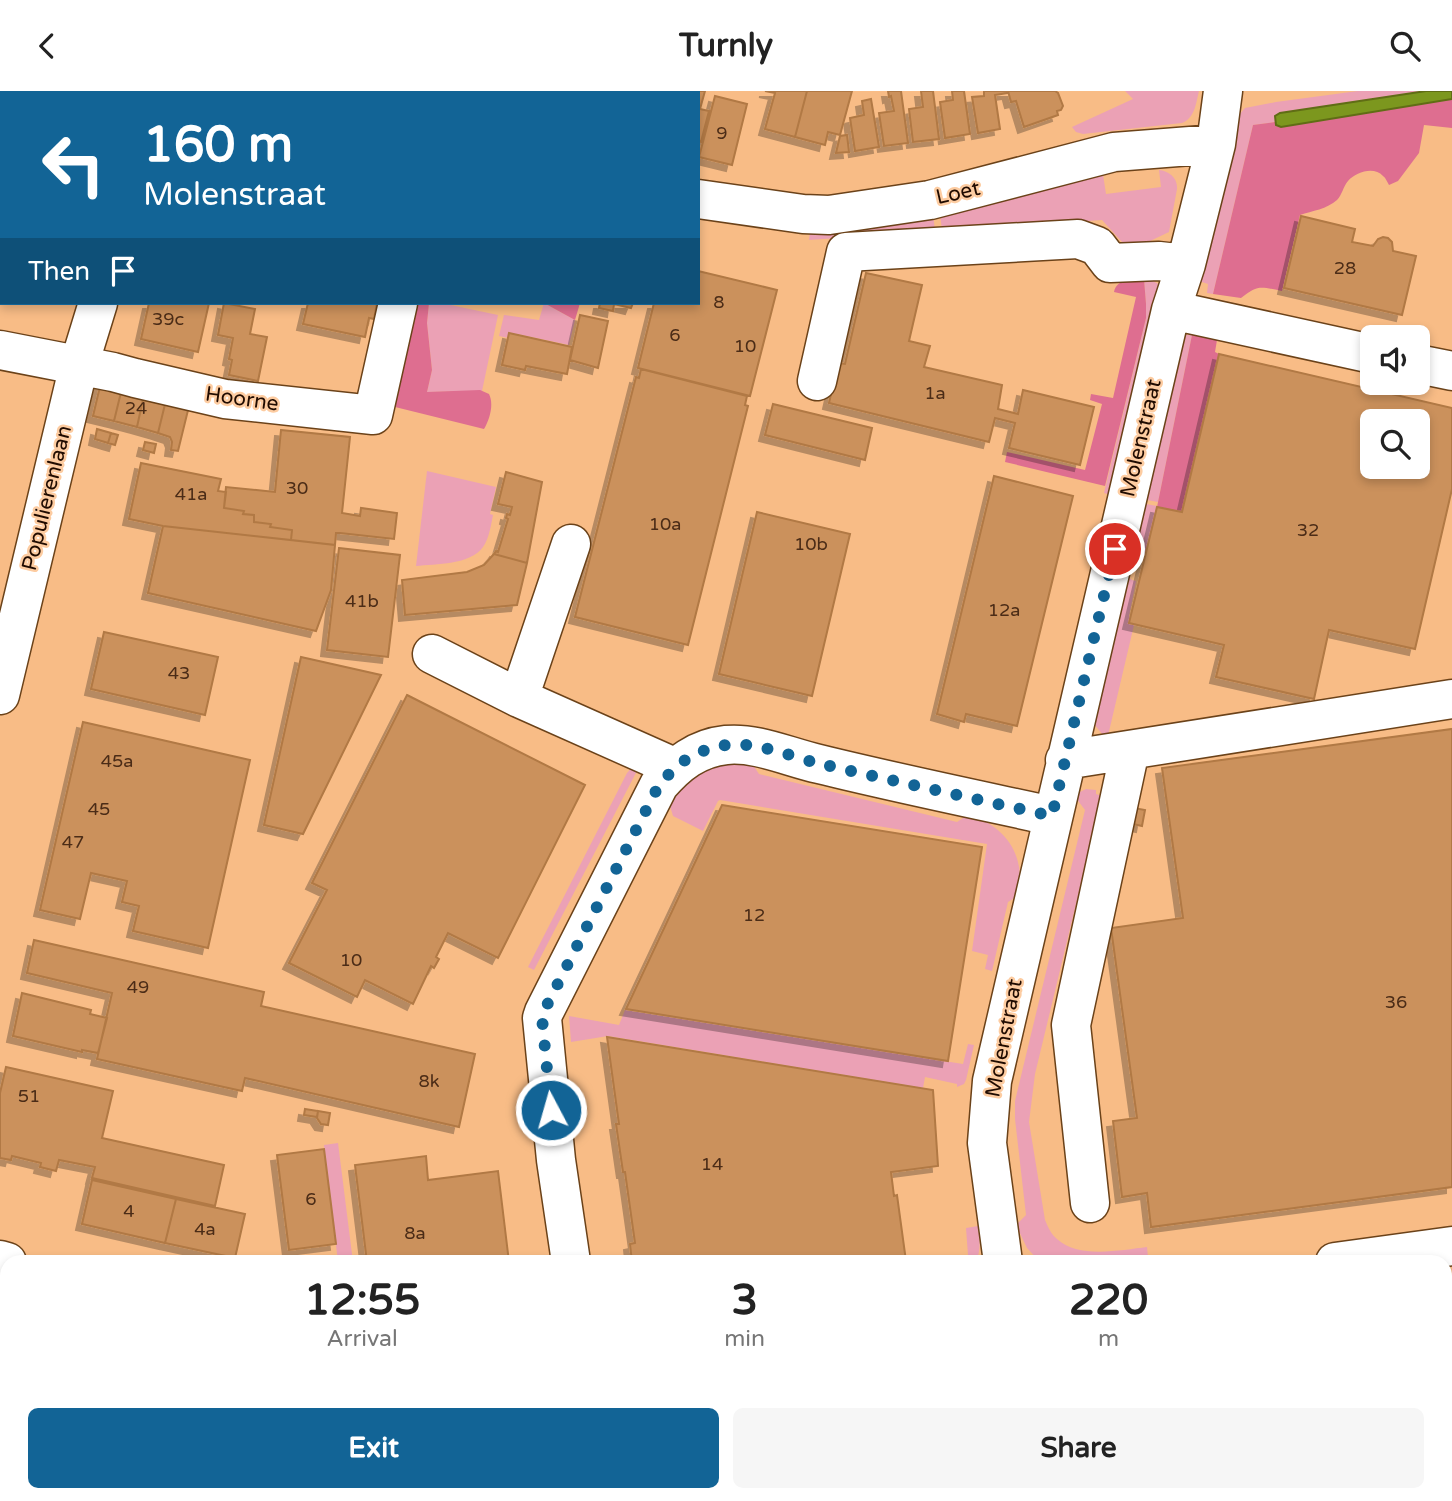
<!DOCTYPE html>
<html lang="en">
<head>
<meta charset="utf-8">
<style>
	:root { --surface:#fff; --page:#f6f6f6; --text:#222; --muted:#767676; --accent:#126496 }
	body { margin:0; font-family:"Varela Round",sans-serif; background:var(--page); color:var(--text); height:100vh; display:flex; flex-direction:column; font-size:26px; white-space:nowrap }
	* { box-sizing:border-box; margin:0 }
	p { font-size:23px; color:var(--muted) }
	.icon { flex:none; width:38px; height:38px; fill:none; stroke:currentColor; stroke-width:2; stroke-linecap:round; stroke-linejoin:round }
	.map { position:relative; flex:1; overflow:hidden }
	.side { position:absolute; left:0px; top:1164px; width:1452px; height:247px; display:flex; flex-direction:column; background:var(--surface); border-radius:21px 21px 0 0; box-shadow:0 4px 10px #0003 }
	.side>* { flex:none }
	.banner { position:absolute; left:0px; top:0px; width:700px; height:214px; box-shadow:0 4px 10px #0003; background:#126496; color:#fff; overflow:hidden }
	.tools { position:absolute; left:1360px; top:234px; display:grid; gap:14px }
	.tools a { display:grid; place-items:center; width:70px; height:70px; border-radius:10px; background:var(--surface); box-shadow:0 4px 10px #0003; font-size:35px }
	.pin { position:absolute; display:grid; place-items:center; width:60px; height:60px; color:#fff; margin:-30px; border:4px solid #fff; border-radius:50%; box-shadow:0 2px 7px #0007 }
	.me { position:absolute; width:77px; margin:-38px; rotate:354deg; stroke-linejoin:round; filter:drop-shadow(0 0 5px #0008) }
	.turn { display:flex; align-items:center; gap:24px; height:147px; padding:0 28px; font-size:32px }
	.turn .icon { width:91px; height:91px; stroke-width:2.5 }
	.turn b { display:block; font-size:49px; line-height:60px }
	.then { display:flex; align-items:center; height:66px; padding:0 28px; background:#0003; gap:14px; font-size:26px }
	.eta { display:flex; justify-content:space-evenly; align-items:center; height:119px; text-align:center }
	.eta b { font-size:42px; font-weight:700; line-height:49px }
	.action { display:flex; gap:14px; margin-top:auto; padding:14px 28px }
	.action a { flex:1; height:80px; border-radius:10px; background:var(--accent); color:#fff; font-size:28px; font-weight:700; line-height:80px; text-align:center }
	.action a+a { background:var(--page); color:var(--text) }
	header { display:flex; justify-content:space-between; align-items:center; height:91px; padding:0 28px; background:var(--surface); font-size:32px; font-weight:700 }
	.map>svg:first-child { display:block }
	.green { fill:#eba1b5 }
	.forest { fill:#de6e90 }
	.water { fill:#7c971e; stroke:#606d15; stroke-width:2 }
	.building { fill:#cb915c; stroke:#b17944; stroke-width:2; fill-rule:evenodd; filter:url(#shadow) }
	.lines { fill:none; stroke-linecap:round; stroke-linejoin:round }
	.minor-casing { stroke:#6b4219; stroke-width:41 }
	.minor { stroke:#fff; stroke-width:38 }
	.route { stroke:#126496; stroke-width:12; stroke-dasharray:0 21.6 }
	.labels { text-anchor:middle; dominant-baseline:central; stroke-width:5; stroke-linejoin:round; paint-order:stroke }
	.number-label { font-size:18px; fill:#4b2c17 }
	.street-label { font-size:21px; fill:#200b00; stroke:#fdcca1 }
</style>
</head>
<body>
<header><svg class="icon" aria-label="back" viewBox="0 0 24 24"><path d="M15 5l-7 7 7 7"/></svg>Turnly<svg class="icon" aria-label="search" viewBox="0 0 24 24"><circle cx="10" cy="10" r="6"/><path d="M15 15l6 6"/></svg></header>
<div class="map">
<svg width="1452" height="1410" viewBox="0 0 1452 1410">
	<defs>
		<filter id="shadow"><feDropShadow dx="-6" dy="6" stdDeviation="0" flood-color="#0004"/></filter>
	</defs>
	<rect width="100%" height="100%" fill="#f8bc86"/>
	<path class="green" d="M1125,0H1199C1196,12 1195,27 1182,32L1083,43L1076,41L1072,36L1133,8Z
		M1358,0H1426L1280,22L1275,25V31L1253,34L1213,203L1207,202L1208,193L1199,190L1238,25L1245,17L1276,11Z
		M1102,77L1106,103L1161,96L1159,79C1169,80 1178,87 1177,98L1169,141L1148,151L1123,152L1102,129L942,140L940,122Z
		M933,123L935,140L809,149L810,141Z
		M1144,188L1151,189L1164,196L1114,405L1104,402L1146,227V213Z
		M429,212H441L498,224L482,300L427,301L432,279L427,232Z
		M544,212L575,229L569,254L517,243L514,248L499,245L504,224L539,229Z
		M1186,244H1192L1158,411L1147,409Z
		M427,380L496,396L490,423L493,424C491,434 489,448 483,456C470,474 436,473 416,475Z
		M1146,413L1157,415L1145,464L1138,463L1136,471H1132Z
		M1128,486L1132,489L1136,490L1129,525L1130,526L1129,533L1134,534L1107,649L1094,633Z
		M637,671L640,674L534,879L528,876L627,682Z
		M751,671L759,683L957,731L969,723C1007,737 1025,763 1019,804L1008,811L992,880L985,878L988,864L972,860L987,753L720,709L718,710L703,740L673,725L669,712L672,705L708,673Z
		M1086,698L1096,699V703L1102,705L1035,983L1029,1031L1045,1129C1048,1136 1051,1143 1057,1148C1078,1168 1121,1159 1147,1156L1148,1166L1137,1167L1135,1171H1040L1027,1157L1016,1134L1026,1124L1015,1028V1010L1085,719L1076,707L1078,702Z
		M625,919L963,973L968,953L974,954L966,989L964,993L957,996V993L925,986L923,997L608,945L571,951L569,925L619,934Z
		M338,1052L353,1171H338L324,1054Z
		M978,1135C980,1148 981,1159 976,1171H906L968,1164L966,1137Z
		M1452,1184V1216L1446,1217V1185Z"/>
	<path class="forest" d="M1452,8V37L1424,34L1419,62L1398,90L1389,94C1387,91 1386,87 1383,85C1374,75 1356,81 1348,90C1343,96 1342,104 1337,109C1327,118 1312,120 1300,124L1282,200C1261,196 1258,193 1241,207L1213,203L1253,34L1275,31L1276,34L1281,36Z
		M1144,188L1146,213V227L1105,395L1005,371L1007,361L1085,379L1102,313L1090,309L1091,303L1113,307L1136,206L1114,201C1117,187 1132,189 1144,188Z
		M408,212H429L427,232L432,279L427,301L480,299L489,303C494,313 490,328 484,338L387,314Z
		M544,212H580L575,229Z
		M1192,244L1217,249L1215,261L1219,263L1182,421L1157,416Z"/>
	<path class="water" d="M1426,0H1452V8L1281,36L1276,34L1275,25L1280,22Z"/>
	<path class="building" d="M44,0H75L74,2H44Z
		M76,0H109V2H75Z
		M339,0H394V2H339Z
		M400,0H446L445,2H399Z
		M516,0H547V2H515Z
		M555,0H606V2H555Z
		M606,0H652V2H606Z
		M686,0H705L700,18L709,20L701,51L698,50V2H686Z
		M765,0H807L795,46L765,38L775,2Z
		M807,0H852L840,44L828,41L825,54L795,46Z
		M888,0H901L908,52L884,55L879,22L894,20L891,5L889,6Z
		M921,0H933L939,48L913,51L909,18L923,16Z
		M952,0H964L970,43L945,47L940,11L953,9Z
		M984,0H1008L1007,2L995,4L1000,38L978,42L972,6L984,5Z
		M1008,0H1055L1058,2L1063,15L1061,19L1057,20L1058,24L1024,36L1016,10L1011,11Z
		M715,5L747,13L732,74L699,66Z
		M871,8L879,56L855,60L850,27L864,24L862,10Z
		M0,33H2V125H0Z
		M847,44L849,61L836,62L840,45Z
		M1,125H2V199H0Z
		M1301,125L1355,138L1352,151L1373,155L1378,148L1383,146L1388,147L1392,151L1393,160L1416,165L1402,224L1284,197Z
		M698,180L777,199L750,305L638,277L654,212H698Z
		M866,182L922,194L909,250L930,255L924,276L1002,294L998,318L1018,323L1023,299L1094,316L1080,374L1009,357L1015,332L995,327L989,351L829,312L838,272L845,273Z
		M149,212H209L198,261L141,248Z
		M224,212L255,218L250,243L267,246L258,290L229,284L232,269L229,268L233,247L218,244Z
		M308,212H377L374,228L369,227L365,246L303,233Z
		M600,212H633L631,217L614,213L613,220L599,217Z
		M580,224L608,230L598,277L570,269Z
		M509,242L572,256L567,283L526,275L525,279L502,274Z
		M1219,263L1452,317V398L1415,558L1329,539L1314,608L1216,586L1224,554L1129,532L1157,416L1182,421ZM1372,331H1418V376H1372Z
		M641,278L747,305L745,314L748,315L688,554L575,526L636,286L639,287Z
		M102,287L123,293L114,330L93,325Z
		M123,293L145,299L137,336L114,330Z
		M145,299L167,305L158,342L137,336Z
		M167,305L190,311L178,360L171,359L172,351L170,346L158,342Z
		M773,313L872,337L865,369L765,344Z
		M97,338L111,342L108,352L95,348Z
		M281,339L350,346L342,422L360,425L361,417L397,422L394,448L340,442H336L335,454L291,449L292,439L270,436L271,433L254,431V424L243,423L244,420L224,417L226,396L275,401Z
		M111,342L118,344L115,354L108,352Z
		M145,351L156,353L154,362L143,359Z
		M141,372L221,388L218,400L226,401L224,417L244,420L243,423L254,424V431L271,433L270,436L292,439L291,449L163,435L129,428Z
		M506,381L542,391L527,472L494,463L496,460L498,461L508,428L506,427L507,423L510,424L512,416L498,413Z
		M994,385L1073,405L1017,635L966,623L964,631L937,623Z
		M757,421L850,443L812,605L719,583Z
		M163,435L335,454L331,499L316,540L148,502Z
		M339,457L400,464L388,566L327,559Z
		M494,463L527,472L517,514L405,524L402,489L467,481L484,474Z
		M104,541L218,566L205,624L91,598Z
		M301,566L381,584L303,743L264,734Z
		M407,604L585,694L498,867L448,842L436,866L439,868L434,877L431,875L413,913L365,889L357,906L289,872L327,799L312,792Z
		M83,631L250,669L208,857L133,840L139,815L122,811L127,790L91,782L80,828L40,819Z
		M1452,638V1096L1151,1136L1147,1102L1122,1106L1113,1030L1137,1027L1111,837L1183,827L1162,677Z
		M722,714L982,756L948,970L626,918Z
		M1128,716L1145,719L1142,735L1124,731Z
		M34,849L264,901L261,915L475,963L459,1036L245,987L242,1000L97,968L112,902L27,882Z
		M22,902L91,919L90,923L107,927L98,962L82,959V961L13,945Z
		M607,946L933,999L938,1075L891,1081L894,1105L897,1104L906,1170L632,1171L630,1153L635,1152L625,1081H623L616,1033H619Z
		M6,976L113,1000L102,1047L224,1074L215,1115L92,1087L95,1076L59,1069L56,1080L40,1076L41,1072L12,1065L11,1069L0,1067V1002Z
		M305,1018L318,1020L317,1026L304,1024Z
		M318,1020L330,1022L328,1034L321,1033L317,1027Z
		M324,1058L336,1153L289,1159L277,1064Z
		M426,1065L428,1089L498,1080L509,1171H367L355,1074Z
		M92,1089L176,1108L165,1152L82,1133Z
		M176,1108L245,1123L235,1167L165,1152Z
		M0,1234L7,1235L0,1270Z
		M1452,1237V1395L1446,1398V1238Z
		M46,1404H95V1410H46Z
		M129,1404H287V1410H129Z
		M354,1404H401V1410H354Z
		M401,1404H472L473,1410H401Z
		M643,1404H779L780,1410H644Z
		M835,1404H933V1410H836Z
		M961,1404H1014L1015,1410H962Z
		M1075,1404H1173L1174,1410H1076Z
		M1208,1404H1435L1421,1410H1209Z"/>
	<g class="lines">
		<g class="minor-casing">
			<path id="minor" d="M212,0L217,2
				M160,2V0
				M698,108L803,123L829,124L930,109L1114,61L1216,53
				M1171,219L1372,263
				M0,259L113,281L135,287L225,308L373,324L398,212
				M1418,273L1452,280
				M817,290L846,161L1078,148L1097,155L1110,172L1159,170L1186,173
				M432,563L519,607L674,676
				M0,604L79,274L98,212
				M519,607L571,453
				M1065,669L1452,608
				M1090,1112L1071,934L1130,659
				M0,1169L7,1171
				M571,1171L556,1069L542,927L544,921L659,694C677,673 697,657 726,654C757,651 788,666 819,673C896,692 974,708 1052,725
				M1003,1171L987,1052L992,990L1171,219L1186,173L1216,53L1223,0
				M1335,1171L1452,1155
				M112,1404V1410
				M308,1404V1410
				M558,1410L559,1404"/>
		</g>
		<use href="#minor" class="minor"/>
	</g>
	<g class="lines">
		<path class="route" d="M551,1019L542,927L544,920L659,694C678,672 692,661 721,655C752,648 791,666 821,673C898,691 975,708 1052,725L1115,458"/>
	</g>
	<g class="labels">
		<g class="number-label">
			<text x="722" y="42">9</text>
			<text x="1345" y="177">28</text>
			<text x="719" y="211">8</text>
			<text x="168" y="228">39c</text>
			<text x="675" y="244">6</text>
			<text x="745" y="255">10</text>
			<text x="935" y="302">1a</text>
			<text x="136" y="317">24</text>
			<text x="297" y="397">30</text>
			<text x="191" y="403">41a</text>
			<text x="665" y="433">10a</text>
			<text x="1308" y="439">32</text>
			<text x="811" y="453">10b</text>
			<text x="362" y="510">41b</text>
			<text x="1004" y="519">12a</text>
			<text x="179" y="582">43</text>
			<text x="117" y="670">45a</text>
			<text x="99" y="718">45</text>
			<text x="73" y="751">47</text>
			<text x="754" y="824">12</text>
			<text x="351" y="869">10</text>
			<text x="138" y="896">49</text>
			<text x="1396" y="911">36</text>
			<text x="429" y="990">8k</text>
			<text x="29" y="1005">51</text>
			<text x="712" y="1073">14</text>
			<text x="311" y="1108">6</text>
			<text x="129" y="1120">4</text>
			<text x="205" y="1138">4a</text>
			<text x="415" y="1142">8a</text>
		</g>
		<g class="street-label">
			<text transform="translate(958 102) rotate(-13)">Loet</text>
			<text transform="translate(242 308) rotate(8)">Hoorne</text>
			<text transform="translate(1141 347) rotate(-77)">Molenstraat</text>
			<text transform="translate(47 407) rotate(-76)">Populierenlaan</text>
			<text transform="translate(1004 947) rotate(-79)">Molenstraat</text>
		</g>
	</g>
</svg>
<div class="tools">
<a><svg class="icon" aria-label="sound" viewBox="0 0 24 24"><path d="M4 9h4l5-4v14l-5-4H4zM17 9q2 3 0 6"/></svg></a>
<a><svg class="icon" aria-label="search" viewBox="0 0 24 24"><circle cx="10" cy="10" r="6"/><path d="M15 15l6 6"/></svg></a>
</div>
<div class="pin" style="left:1115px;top:458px;background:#d93025"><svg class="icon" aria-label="arrive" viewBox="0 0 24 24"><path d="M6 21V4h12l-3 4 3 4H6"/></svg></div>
<svg class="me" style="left:551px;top:1019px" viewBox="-20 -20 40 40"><circle r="17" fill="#126496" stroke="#fff" stroke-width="3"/><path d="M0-11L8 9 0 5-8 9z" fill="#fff"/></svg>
<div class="banner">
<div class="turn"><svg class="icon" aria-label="left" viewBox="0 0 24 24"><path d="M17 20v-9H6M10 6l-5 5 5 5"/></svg><div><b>160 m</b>Molenstraat</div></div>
<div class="then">Then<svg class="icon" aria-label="arrive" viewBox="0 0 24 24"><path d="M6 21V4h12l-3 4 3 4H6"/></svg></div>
</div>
<section class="side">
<div class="eta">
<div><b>12:55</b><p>Arrival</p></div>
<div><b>3</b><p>min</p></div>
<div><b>220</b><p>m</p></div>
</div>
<div class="action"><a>Exit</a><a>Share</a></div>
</section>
</div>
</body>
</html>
